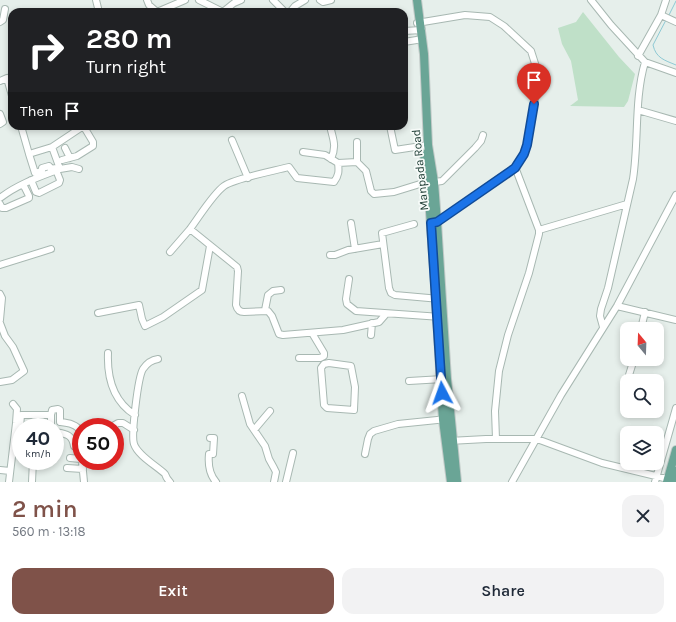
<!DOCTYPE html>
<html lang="en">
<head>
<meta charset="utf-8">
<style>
	:root { --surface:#fff; --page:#f2f2f3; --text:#1f2937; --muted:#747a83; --accent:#7f5249 }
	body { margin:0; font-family:Karla,sans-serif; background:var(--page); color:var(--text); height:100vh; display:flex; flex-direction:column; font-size:15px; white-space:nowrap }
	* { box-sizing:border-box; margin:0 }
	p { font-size:13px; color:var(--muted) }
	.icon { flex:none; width:22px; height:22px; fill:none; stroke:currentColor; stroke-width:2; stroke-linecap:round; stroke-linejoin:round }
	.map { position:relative; height:482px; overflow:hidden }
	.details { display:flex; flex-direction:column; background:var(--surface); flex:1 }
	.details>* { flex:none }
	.banner { position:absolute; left:8px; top:8px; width:400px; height:122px; border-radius:12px; box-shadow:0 2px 6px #0003; background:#202124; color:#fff; overflow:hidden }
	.needle { width:26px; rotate:341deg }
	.controls { position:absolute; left:620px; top:322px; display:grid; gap:8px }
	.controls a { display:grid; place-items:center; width:44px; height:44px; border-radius:8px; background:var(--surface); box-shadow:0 2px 6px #0003; font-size:20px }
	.speed { position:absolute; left:12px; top:418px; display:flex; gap:8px; font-size:20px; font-weight:700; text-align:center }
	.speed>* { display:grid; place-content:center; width:52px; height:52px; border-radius:50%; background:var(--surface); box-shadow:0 2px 6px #0003; line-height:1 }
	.speed small { font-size:10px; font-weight:400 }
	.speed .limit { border:6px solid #d22; background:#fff; color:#111 }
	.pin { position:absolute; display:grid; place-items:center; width:34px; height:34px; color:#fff; margin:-41px -17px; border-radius:50% 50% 50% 0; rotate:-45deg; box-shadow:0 0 4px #0007 }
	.pin .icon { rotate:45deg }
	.me { position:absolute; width:44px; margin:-22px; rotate:356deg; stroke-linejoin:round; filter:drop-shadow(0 0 3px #0008) }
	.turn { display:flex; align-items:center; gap:14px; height:84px; padding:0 12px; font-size:18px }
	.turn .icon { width:52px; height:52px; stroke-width:2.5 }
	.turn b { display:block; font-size:28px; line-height:34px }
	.then { display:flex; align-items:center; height:38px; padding:0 12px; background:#0003; gap:8px; font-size:15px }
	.round { display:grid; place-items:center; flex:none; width:42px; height:42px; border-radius:12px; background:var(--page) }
	.head { display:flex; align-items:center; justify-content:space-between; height:68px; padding:0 12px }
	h1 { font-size:24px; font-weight:600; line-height:30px; color:var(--accent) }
	.action { display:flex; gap:8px; margin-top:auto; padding:8px 12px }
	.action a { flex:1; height:46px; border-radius:12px; background:var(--accent); color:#fff; font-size:16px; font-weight:600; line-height:46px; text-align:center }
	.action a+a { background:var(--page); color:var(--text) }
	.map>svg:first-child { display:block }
	.green { fill:#bfe0c8 }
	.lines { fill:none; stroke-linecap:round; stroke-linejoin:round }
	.stream { stroke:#8ec9d4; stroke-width:1 }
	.minor-casing { stroke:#a8b8b2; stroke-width:8 }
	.major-casing { stroke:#c2cac8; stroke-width:10 }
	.minor { stroke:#fff; stroke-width:6 }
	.major { stroke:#6aa596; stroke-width:8 }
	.route-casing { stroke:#114b97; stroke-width:10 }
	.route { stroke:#1a73e8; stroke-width:7 }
	.labels { text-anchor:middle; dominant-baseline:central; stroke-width:3.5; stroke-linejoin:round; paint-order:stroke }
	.street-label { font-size:12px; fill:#24423a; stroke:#f7fbf9 }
</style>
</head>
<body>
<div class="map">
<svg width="676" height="482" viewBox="0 0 676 482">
	<rect width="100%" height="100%" fill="#e6efeb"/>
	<path class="green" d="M583,12L619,57L635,74L628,101L624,107L570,106L578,100L571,61L562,44L558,28L576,22Z"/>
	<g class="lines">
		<path class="stream" d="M669,15L676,1
			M666,20L653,45C656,58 664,60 676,65"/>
		<g class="minor-casing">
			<path id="minor" d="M96,0L99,12
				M147,0L149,5L157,12
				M199,0L221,11H224L234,3L241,0
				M273,0L285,12
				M320,0L323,2L331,0
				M591,0L611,25L645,62L676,73
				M157,12L185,0
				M290,12L295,6L305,0
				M661,15L676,22
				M0,22L3,20L5,9
				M417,23L465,15L490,17L504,26L531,51L539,76L527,145L524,154L515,167L437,222L434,223
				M404,31L422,30
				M404,42L423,39
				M638,56L661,15L666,0
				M0,81L7,78L12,96
				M638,110L676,121
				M0,114L3,122L0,124
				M330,126C333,139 337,146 331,159
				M390,126L395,150L428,145
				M232,140L248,178
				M357,142V162
				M52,147L82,127H84L93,142V146L77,156L62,160
				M65,148L70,158
				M303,152L325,155L338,163L357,162L366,171L371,191L374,194L394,192L420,184L442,181L475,148L481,141L483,135
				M29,154L35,173L42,171V168L49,166L51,169L56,168
				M338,163C339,171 339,175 334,182L297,178L289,167C274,171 236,178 224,186C213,194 199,217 190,229L237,267L238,271L236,305C237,309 239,312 244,312L268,311L272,316L279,334L283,335L343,330L379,322L386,314
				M515,167L539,230L627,204
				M60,169L72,167L79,169
				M31,180L36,192L39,193L59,183L60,180L56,170
				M0,198C18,184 39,177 60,169L52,147L29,154L21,126
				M0,204L2,208H6L29,198V196L23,184
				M351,223L355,249
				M414,224L382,233L389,288L391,293L395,295L440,299
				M170,252L190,229
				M330,255H335L348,250L383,244
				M0,265L51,249
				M349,279L346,299L347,304L356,311L441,317
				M0,294L2,298L0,320
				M617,306L676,320
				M265,310L268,295L273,291L281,290
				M98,313L139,305L142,319L145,326L163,317L202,290L210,246
				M0,323L5,336L13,347L24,371L12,380L0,382
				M603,327L600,316L601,309L608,288L633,179C639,140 634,100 645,62
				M641,329L645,312
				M371,335L372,323
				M108,353C107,378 113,401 135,415
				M299,358H320L324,356V353L312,333
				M158,359C151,360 147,363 143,369C138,377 131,435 134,444C138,456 157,466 165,474C166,477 168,480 170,482
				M329,363L351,366L355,387L354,410L327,408L324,405L321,368L324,364Z
				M629,375L634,359
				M409,381L443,379
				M242,396L250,424L265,446L269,459L274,468L276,472L274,482
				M51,427V415
				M111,427L118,423H123L134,430
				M20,428L21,415H51L52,410L58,409L60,410V422C68,423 77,424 81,432
				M254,430L270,411
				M55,432C66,434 72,434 74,446H81
				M210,438H214L213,454H209C208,464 209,474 216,482
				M496,439L495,411L499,371L508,335L529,273L539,234V230
				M449,441L486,439H537L602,463L672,480
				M365,454L368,439L370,434L374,431L398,424L447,419
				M70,458L81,459
				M37,461L38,464H45L51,461
				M82,461L84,482
				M67,468L83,469
				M0,470L10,471
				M9,482L16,423L17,409L13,404
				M32,482L33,461
				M286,482L293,453
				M512,482L561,395L617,306L676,195
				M655,482L676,408"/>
		</g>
		<g class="major-casing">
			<path id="major" d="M417,0L424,54L428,145L434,182L437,222L447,379L457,482
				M424,154L428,184L435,282L443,420L451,482
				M667,482L676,450
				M673,482L676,471"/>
		</g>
		<use href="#minor" class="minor"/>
		<use href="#major" class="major"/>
	</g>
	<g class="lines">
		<g class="route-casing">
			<path id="route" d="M442,393L431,223L437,222L515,168L524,154L527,145L534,104"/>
		</g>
		<use href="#route" class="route"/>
	</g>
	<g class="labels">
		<g class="street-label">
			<text transform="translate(420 170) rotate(-96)">Manpada Road</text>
		</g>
	</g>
</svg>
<div class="controls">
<a><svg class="needle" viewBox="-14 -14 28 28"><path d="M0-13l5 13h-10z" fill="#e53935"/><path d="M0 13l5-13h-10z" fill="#747a83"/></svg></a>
<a><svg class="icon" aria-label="search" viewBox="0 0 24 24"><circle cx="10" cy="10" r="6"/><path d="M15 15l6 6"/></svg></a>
<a><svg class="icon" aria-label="layers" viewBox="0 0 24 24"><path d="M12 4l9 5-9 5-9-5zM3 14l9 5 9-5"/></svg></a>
</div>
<div class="speed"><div>40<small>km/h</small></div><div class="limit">50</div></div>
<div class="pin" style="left:534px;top:104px;background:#d93025"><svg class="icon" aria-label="arrive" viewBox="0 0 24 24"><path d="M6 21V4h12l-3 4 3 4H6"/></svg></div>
<svg class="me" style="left:442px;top:393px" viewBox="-20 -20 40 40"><path d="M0-17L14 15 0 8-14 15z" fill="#1a73e8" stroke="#fff" stroke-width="4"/></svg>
<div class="banner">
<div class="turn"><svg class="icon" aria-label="right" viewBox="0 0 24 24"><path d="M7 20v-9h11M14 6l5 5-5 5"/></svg><div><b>280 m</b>Turn right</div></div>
<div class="then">Then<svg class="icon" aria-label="arrive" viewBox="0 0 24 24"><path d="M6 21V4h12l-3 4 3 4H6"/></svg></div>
</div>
</div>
<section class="details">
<div class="head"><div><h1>2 min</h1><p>560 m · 13:18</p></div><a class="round"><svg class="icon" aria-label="close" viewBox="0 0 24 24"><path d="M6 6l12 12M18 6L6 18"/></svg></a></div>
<div class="action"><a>Exit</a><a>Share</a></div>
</section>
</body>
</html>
